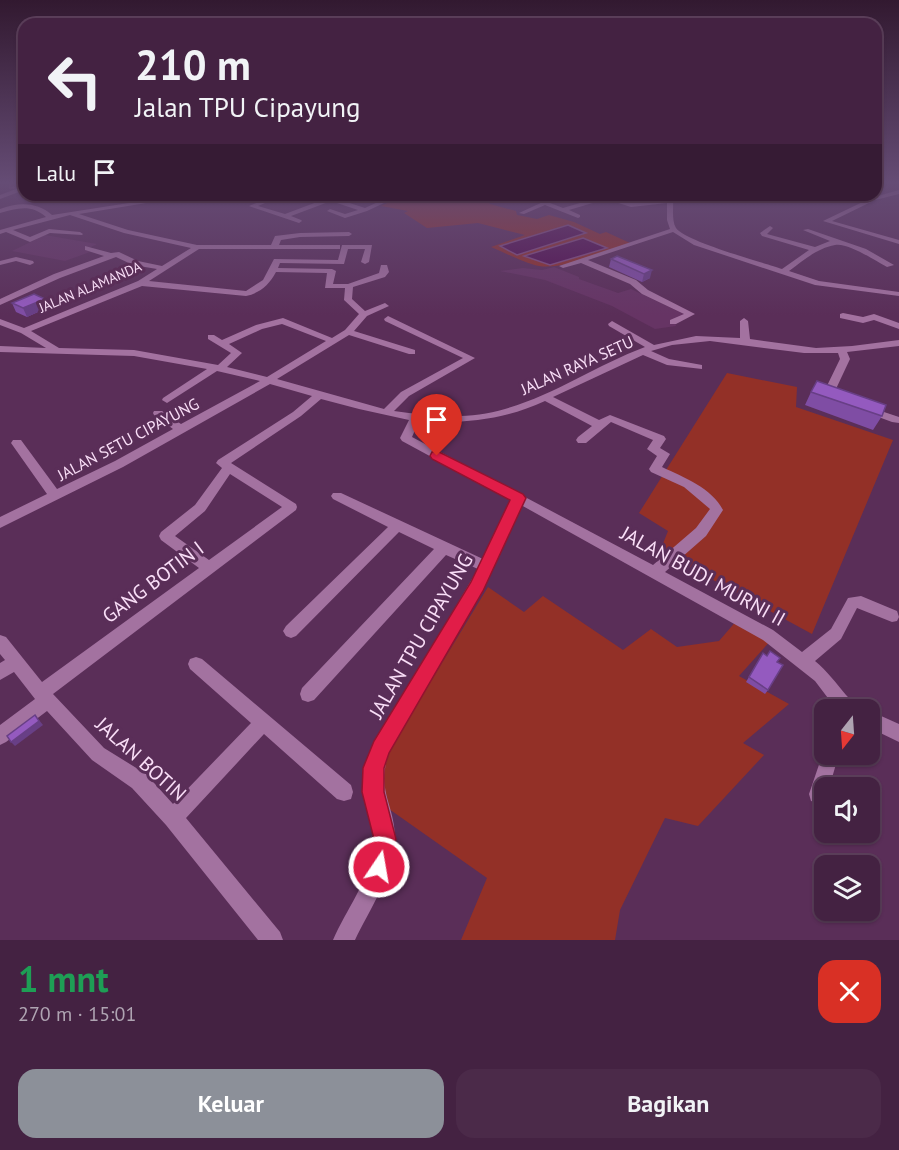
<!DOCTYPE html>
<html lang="id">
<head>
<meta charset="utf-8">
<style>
	:root { --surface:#442242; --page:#4b2a49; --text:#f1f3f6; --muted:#afa4b2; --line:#5c3f5b; --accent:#8c9099 }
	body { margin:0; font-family:"PT Sans",sans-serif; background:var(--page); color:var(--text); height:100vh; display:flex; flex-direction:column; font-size:22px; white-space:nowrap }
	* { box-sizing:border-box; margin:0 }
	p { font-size:20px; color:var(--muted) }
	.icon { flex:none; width:33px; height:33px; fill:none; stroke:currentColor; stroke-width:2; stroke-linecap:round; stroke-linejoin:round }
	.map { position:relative; height:940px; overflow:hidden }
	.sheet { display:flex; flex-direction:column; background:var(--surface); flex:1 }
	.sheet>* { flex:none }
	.top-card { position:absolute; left:18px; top:18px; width:864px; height:183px; border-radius:18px; box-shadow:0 2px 4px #0004,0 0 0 2px var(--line); background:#442242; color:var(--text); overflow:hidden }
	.needle { width:39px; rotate:197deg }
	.tools { position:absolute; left:814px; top:699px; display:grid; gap:12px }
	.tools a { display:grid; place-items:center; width:66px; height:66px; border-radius:12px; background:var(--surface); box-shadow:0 2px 4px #0004,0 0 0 2px var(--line); font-size:30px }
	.pin { position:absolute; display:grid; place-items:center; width:51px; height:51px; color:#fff; margin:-62px -26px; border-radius:50% 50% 50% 0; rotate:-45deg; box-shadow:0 0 6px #0007 }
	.pin .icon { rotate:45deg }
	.me { position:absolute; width:66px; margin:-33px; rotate:12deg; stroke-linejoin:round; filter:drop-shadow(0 0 4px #0008) }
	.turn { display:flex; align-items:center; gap:21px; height:126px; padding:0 18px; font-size:27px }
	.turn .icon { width:78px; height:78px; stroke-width:2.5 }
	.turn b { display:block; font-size:42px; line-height:51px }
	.then { display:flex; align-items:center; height:57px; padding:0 18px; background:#0003; gap:12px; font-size:22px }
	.round { display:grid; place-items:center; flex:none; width:63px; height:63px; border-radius:18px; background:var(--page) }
	.overview { display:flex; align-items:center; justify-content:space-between; height:102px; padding:0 18px }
	h1 { font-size:36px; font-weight:600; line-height:45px; color:#1e9e55 }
	.cta { display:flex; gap:12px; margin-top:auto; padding:12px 18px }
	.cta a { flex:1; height:69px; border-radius:18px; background:var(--accent); color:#fff; font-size:24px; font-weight:600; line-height:69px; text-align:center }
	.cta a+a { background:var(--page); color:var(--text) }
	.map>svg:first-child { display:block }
	.built { fill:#663464 }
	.green { fill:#933027 }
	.water { fill:#520e50; stroke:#844c82; stroke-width:1.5 }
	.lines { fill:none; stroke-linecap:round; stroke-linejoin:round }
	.stream { stroke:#844c82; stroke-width:1.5 }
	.minor { fill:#a372a0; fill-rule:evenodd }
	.wall { fill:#7f4da4 }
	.shaded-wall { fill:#683f86 }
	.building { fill:#945abf; stroke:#683f86; stroke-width:1.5 }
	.route { fill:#e11d48; stroke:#92132f; stroke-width:1.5 }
	.labels { text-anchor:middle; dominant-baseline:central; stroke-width:6; stroke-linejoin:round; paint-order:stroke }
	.far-street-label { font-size:14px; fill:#f9def7; stroke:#5a2e58 }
	.street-label { font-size:16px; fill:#f9def7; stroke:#5a2e58 }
	.near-street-label { font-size:20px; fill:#f9def7; stroke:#5a2e58 }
</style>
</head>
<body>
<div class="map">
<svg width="899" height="940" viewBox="0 0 899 940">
	<rect width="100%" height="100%" fill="#5a2e58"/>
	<path class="built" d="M45,235L97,244L85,250L90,252L65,261L12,251Z
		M554,267L579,277V279L618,293L631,289L686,315L675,322L676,326L655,329L612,306L545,280L500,271L523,268L542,270Z"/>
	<path class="green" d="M405,195C419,195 434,201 447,199C462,198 468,192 485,196L490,204L516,211L517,215L537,219L549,215L574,222L600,234L606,232L630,243C606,251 564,270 539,266C524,263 506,253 491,247L525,235L478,223L427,228L404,213L408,211L381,206Z
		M727,373L797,387L796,407L893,440L812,634L660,551L668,531L639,513Z
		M488,587L524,612L543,596L623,650L651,629L677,647L719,641L738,619L772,639L739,676L789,704L743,743L764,755L698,826L665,818L620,910L615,940H461L487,878L389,809C382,783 380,772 391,747Z"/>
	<path class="water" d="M568,225L586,233L517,255L500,246Z
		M583,238L607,248L550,265L524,256Z"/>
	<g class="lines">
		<path class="stream" d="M10,183V188L24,187"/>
		<path class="minor" d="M24,186V190L0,199V195Z
			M899,190V194L875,200L832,221L899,240V244L823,221L871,198Z
			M180,195H195L79,214L128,230L197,245H271L275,236L300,233L349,232L352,234L349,236L300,237L281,240L279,245H340V249H199L149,281L246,291L263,280L274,259L338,260L342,245H372L369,262L365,264L361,262L365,249H348L344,264L280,263L278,268L332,269L336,271L333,284H348L379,273L381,265H387L389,272L385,277L353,287L352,299L365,311L385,303L389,306L367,316L354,331L415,350V354H409L349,335L277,379L384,409L401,392L463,358L385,321L384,319L388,316L475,358L409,396L394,411C431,416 469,420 505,409C554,395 597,365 645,347L609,326L608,324L612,321L654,345L696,336L740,338V321L744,318L748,321L750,339L816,348L852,346L899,340V346L847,352L850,359L835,391L841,397L836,400L824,392L840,359L838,353H804L710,341L672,345L651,351L669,359L702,365V369L667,365L643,355L553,397L599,420L610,415L664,436L666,439L660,448L670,454L662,467C683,477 712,488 723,510L706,536L665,572L773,630L802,652L831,629L848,598L861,596L897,611L899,617L897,621L892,622L857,608L841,639L815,661C827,671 836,683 846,695C851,701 857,702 860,710H837L815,681L763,640L521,505L482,590L389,752C376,792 394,802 395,837C396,870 369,911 355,940H333C346,910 369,881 374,847C378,825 366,806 365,784C364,771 368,760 372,748L478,569L446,555L314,700L308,702L302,700L300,694L302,688L434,549L399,532L296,636L291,638L286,636L283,631L286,626L388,527L333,499L331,496L333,493H341L483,559L511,500L402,441L400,438L409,420L359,409L321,399L301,416L231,463L296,504L297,507L296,510L53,694L104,748L146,774L173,804L251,723L190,669L188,664L190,659L196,657L202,659L351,785L353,792L351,799L344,801L337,799L264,734L186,818L280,932L283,940H258L166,825L132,788L92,760L47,711L6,742L0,745V725L35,699L14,672L0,680V663L5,660L0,654V635L6,637L42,682L199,568L161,540L159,536L161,532L195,505L222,468L216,463L218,460L293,412L312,396L270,384L123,467L0,528V517L47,494L11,443L13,440H21L57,489L115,461L173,429L154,415L153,413L154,411H162L181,424L260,381L217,371L167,403L162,400L163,398L207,369L134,356L0,352V346L46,348L21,333L0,325V319L24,328L138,281L157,269L133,265L116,257L60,278L0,305V299L54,274L104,256L85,250V246L111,253L119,252L138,261L162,266L191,248L124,233L70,215L13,230L30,237L49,229L80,232L83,234L82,235L50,233L30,242L6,232L0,234V230L46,217C32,204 17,208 0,213V209C19,202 37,202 52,215ZM276,272L327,273L325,288H345L344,300L359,314L345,330L332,338L283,318L256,325L222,340L214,335H208V339L231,353L218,365L134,350L59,348L31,331L142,286L246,296C260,293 269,285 276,272ZM282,324L326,341L267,377L227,367L242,353L229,344L262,329ZM545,401L592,426L578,437L576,440L578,443H586L611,422L653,440L647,449L657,456L649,469L651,472L684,487L710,509L696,528L653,565L412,437L419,421C464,424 504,420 545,401ZM230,474L282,507L209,560L175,536L205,511Z
			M275,195H284L258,206L285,214L325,199L316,195H325L365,208L393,195H401L367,211L345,218L327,211L330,209L345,214L358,210L331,201L291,216L301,220L302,221L299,223L249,206Z
			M598,195H607L631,203L667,199V195H673C674,204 671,220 676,228C686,242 762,262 782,269L809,250L762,236L760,233L770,226L773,228L767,234L815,247L830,241L803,230L808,229L866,249L894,265L887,267C876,261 847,242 835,245C817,248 803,261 789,271L819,281L899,292V296L815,285L694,245L673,232L588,260L636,280L648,290L695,314L676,324H670V320L684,314L642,294L630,284L581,263L563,268L559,266L670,229L667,220V203L631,207L606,199L569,210L580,215V217L578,218L545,205L524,214L519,213L545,201L563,208L600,197Z
			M16,257L33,261L34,263L30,265L16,261L0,265V261Z
			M843,313L863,317L874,314L899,323V329L874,320L863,323L840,318V314Z
			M869,407L899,417V423L892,422L865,412L864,410Z
			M870,711L899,724V742L870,728Z
			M825,747V754H839L829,788H825V801L818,803L811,801L809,794Z"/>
	</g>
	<path class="wall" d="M617,256L650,278L642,282L609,267L611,259Z
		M45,299L49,307L27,317L16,312L12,303Z
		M811,392L882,416L873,430L805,405Z
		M763,653L777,662L768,690L765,694L746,682Z"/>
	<path class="shaded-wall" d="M652,270L650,278L642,282L644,274Z
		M45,299L49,307L27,317L23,308Z
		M35,715L43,725L15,746L11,742Z"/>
	<path class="building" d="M617,256L652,270L644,274L611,259Z
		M34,294L45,299L23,308L12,303Z
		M817,381L886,405L882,416L811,392Z
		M770,651L780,658L777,662L783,665L768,690L749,677L763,653L767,656Z
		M35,715L39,721L11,742L7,736Z"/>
	<linearGradient id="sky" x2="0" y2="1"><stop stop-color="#321930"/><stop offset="0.58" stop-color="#654c75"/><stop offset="1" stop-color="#654c75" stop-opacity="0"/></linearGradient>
	<rect width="899" height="315" fill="url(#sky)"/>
	<path class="route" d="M437,451L523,494L526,498L483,591L389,753L384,768V792L396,839L387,876L379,879L371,876L367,867L374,839L362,792L363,768L374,741L471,582L510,500L432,459L430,456L432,452Z"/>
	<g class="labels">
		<g class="far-street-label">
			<text transform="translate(90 287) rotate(-23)">JALAN ALAMANDA</text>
		</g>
		<g class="street-label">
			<text transform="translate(577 365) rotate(-24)">JALAN RAYA SETU</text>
			<text transform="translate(128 439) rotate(-28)">JALAN SETU CIPAYUNG</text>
		</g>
		<g class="near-street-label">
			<text transform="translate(703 576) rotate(29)">JALAN BUDI MURNI II</text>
			<text transform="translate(153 582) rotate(-37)">GANG BOTIN I</text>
			<text transform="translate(421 636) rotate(-60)">JALAN TPU CIPAYUNG</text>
			<text transform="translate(141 759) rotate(42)">JALAN BOTIN</text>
		</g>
	</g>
</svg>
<div class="tools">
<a><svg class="needle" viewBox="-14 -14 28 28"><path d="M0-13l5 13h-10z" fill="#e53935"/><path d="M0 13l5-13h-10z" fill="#afa4b2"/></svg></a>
<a><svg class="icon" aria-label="sound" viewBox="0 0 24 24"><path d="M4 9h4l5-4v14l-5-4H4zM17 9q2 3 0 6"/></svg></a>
<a><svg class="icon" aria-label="layers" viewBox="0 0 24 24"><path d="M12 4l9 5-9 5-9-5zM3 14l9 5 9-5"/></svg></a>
</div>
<div class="pin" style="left:437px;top:456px;background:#d93025"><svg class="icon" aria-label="arrive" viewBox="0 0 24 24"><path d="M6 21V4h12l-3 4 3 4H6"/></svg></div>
<svg class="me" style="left:379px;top:867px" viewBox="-20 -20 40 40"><circle r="17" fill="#e11d48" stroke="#fff" stroke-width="3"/><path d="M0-11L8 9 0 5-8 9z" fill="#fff"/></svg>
<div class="top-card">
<div class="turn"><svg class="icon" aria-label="left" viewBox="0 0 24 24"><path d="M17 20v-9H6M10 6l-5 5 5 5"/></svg><div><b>210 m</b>Jalan TPU Cipayung</div></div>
<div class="then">Lalu<svg class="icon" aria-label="arrive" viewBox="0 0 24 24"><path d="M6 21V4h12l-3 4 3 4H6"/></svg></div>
</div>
</div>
<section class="sheet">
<div class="overview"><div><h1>1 mnt</h1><p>270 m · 15:01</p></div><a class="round" style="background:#d93025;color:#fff"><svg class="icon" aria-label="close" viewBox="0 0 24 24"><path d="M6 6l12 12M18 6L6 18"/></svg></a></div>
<div class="cta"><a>Keluar</a><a>Bagikan</a></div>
</section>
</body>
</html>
